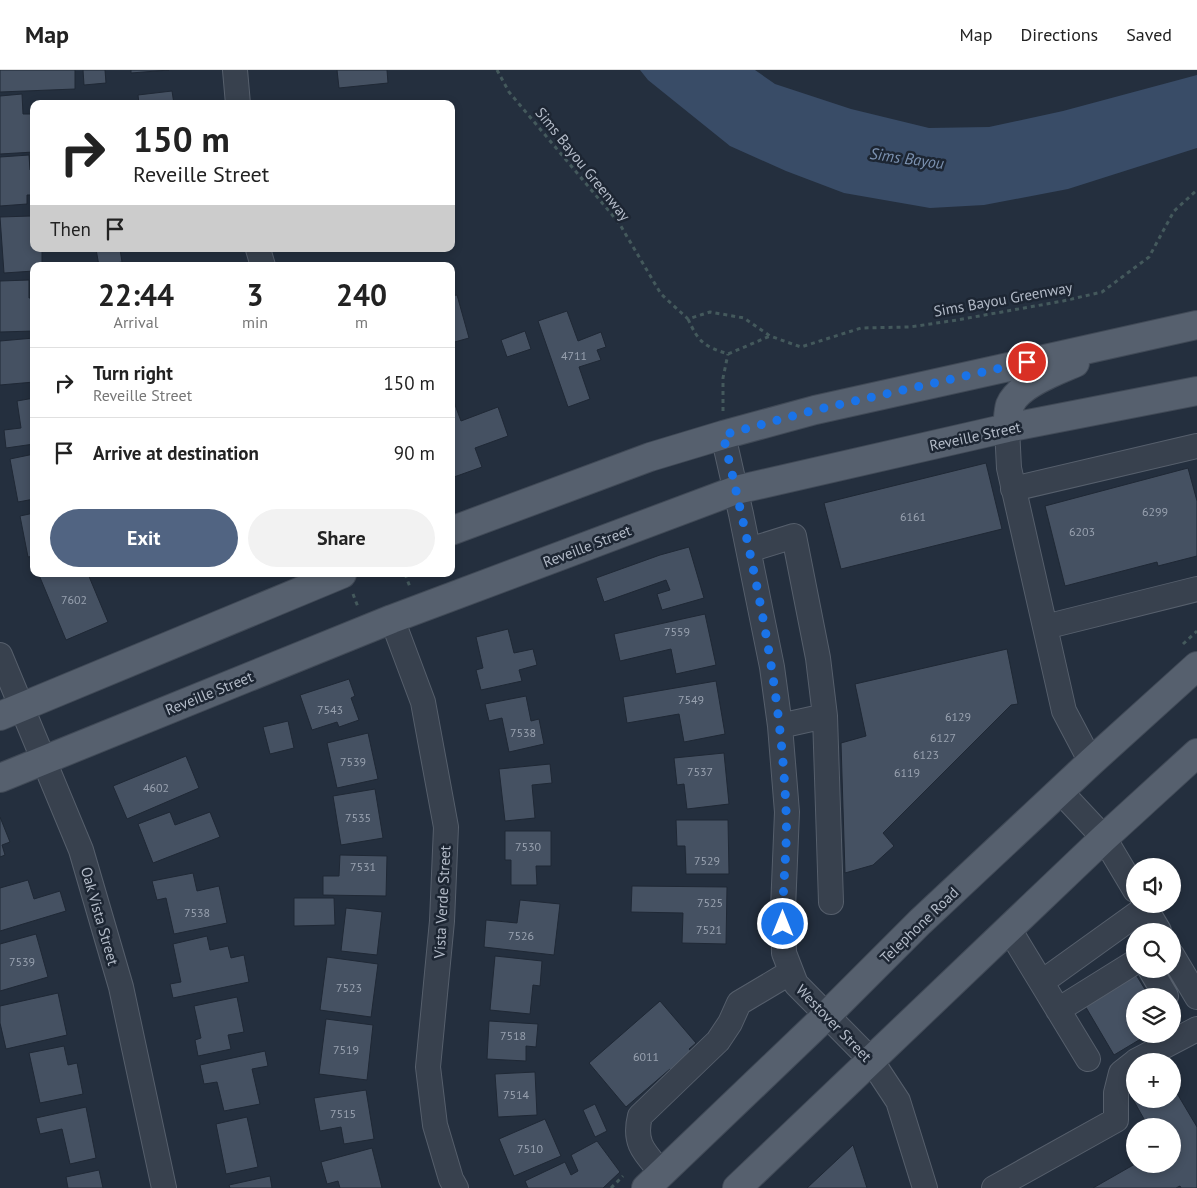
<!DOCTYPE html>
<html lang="en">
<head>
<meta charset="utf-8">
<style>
	:root { --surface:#fff; --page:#f2f2f2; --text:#222; --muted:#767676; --line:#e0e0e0; --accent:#516482 }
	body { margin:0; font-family:"PT Sans",sans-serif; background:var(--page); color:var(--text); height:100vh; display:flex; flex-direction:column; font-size:19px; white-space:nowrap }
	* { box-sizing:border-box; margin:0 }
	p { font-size:16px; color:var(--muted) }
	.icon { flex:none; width:28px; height:28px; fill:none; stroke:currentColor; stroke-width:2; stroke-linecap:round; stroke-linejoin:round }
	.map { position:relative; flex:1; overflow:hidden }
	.sheet { position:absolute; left:30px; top:192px; width:425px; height:315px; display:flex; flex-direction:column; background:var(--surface); border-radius:10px; box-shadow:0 2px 8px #0003 }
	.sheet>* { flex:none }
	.top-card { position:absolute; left:30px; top:30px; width:425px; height:152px; border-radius:10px; box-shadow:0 2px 8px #0003; background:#fff; color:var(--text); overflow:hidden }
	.fabs { position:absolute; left:1126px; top:788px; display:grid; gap:10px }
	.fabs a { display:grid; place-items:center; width:55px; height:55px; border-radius:50%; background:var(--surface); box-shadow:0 2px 8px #0003; font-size:25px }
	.pin { position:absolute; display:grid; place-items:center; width:42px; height:42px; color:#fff; margin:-21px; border:2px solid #fff; border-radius:50%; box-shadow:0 1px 5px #0007 }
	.me { position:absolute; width:55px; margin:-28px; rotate:0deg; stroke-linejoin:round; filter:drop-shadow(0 0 4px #0008) }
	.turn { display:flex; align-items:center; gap:18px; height:105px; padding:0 20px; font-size:22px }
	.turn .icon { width:65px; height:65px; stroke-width:2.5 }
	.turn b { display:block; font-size:35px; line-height:42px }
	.then { display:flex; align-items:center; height:48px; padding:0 20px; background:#0003; gap:10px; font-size:19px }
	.eta { display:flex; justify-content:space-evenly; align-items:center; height:85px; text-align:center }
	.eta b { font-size:30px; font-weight:800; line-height:35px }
	.button { display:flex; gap:10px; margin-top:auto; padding:10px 20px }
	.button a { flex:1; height:58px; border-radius:30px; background:var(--accent); color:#fff; font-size:20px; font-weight:800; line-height:58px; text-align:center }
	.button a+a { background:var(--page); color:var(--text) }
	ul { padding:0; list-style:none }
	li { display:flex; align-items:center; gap:15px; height:70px; padding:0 20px; border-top:1px solid var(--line) }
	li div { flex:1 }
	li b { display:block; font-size:19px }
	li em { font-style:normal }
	header { display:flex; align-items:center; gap:30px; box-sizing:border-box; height:70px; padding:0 25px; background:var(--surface); border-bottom:1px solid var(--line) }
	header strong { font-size:24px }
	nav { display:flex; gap:28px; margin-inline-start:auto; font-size:18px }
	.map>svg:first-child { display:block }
	.water { fill:#394c67 }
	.building { fill:#455162; stroke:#1f2835 }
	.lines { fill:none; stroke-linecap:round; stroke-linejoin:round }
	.minor-casing { stroke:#565f6c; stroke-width:26 }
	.major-casing { stroke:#414a57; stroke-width:30 }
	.path { stroke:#44595c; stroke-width:3; stroke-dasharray:4 4; stroke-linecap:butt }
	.minor { stroke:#38414e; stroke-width:24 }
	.major { stroke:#56606e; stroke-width:28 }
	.route { stroke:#1a73e8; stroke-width:9; stroke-dasharray:0 16.2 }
	.labels { text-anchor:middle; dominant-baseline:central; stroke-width:5; stroke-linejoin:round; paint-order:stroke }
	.number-label { font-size:12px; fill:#98a1af }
	.street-label { font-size:15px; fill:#b4bcc9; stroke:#1d2633 }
	.water-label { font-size:16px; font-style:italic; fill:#7c92b1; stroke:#1d2633 }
</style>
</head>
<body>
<header>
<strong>Map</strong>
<nav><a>Map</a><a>Directions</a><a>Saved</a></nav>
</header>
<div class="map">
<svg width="1197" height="1118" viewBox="0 0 1197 1118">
	<rect width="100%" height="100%" fill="#242f3e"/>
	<path class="water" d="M640,0H755L775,14L851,39L929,58L989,57L1063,41L1197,5V78L1068,119L984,135L930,138L844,123L786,101L730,76L648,10Z"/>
	<path class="building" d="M0,0H75V19L0,22Z
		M83,0H105L106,13L84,15Z
		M131,0H169L131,3Z
		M337,0H387L388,13L339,18Z
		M172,21L174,34H139L138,25Z
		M22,24L23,44H34V82L0,84V26Z
		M29,85L30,100L34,99V125H27V134L0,136V87Z
		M31,146L34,179H42V196H34V201L4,203L0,147Z
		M96,179H120L122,192L99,196Z
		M29,210V228H34V261L0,262V211Z
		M457,225L469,268L451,273V226Z
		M567,241L578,271L601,262L606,277L597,280L601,290L579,297L590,329L568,337L538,251Z
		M525,261L531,279L507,287L501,270Z
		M34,268V312L0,315V271Z
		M451,324L461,351L498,337L508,366L475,378L482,397L454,407L451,401Z
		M34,328V374L6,378L4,360L21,358L17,331Z
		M34,384V429L18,432L10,389Z
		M986,393L1002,459L841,499L824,433Z
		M1188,398L1197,431V486L1158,496L1157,492L1065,516L1045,436Z
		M34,443V486L28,487L20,446Z
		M689,477L704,528L662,540L657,524L670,520L666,510L604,532L596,508L660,485Z
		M43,504H88L108,552L66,570L39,505Z
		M705,544L716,595L676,604L671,579L620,591L614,564Z
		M508,559L514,583L533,579L537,595L519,600L522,611L481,620L476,600L483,598L476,567Z
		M1007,579L1018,634L1011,635L883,763L894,776L873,795L845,803L841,673L866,666L855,614Z
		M349,609L355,626L351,628L359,650L339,657L337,652L312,660L300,625Z
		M716,611L725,664L684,672L679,644L627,653L623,627Z
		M526,626L531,651L539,649L544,674L509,682L502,648L489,651L485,634Z
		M288,651L294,678L270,684L263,657Z
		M368,663L378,709L337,718L327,673Z
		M724,683L729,734L687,739L684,714L677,715L674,688Z
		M186,686L199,718L127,749L113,716Z
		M550,694L552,713L532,715L535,748L505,751L499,699Z
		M375,719L383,768L341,775L333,726Z
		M170,742L175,755L210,742L220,767L153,793L138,754Z
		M0,747L10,772L2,775L5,785L0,787Z
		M676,750H728L729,804H686L685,776H677Z
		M505,761H551V796H536L537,815H511V790H505Z
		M340,785L387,786L386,826L323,825V806H339Z
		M193,803L197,821L219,816L227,853L174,864L166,828L157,830L152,811Z
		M28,810L34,829L60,821L66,841L0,861V818Z
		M632,816L727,817L726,874L682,873L683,843L631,842Z
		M294,828H334L335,855L294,856Z
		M520,830L560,834L554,885L484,877L486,850L517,853Z
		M346,838L382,842L377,885L341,881Z
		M36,864L48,907L0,921V874Z
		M207,866L210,880L228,876L231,888L244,885L249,912L173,928L170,914L181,912L173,874Z
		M495,886L542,891L540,916L533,915L530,944L490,940Z
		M327,887L378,894L371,947L320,940Z
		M1135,903L1149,926H1135V964H1149L1114,985L1084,934Z
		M58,923L67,965L6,979L0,953V936Z
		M237,927L244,962L228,965L231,979L198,986L195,970L201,968L194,936Z
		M660,931L696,973L689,979L706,999L685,1017L670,999L626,1037L589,993Z
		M326,949L373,955L367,1010L319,1004Z
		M489,951L538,954L536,977L526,976V991L487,989Z
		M64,976L68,995L77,993L83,1024L40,1033L29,983Z
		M265,981L268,996L252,999L260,1034L224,1041L217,1012L204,1014L200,995Z
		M535,1002L537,1045L498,1047L495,1004Z
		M1135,1015V1029H1172V1015L1197,1057V1118H1181L1180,1116L1176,1118H1093L1135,1094H1172V1056H1148L1127,1019Z
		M366,1020L374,1069L344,1074L341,1057L320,1061L314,1028Z
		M595,1034L607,1061L595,1067L583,1040Z
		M86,1037L96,1088L70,1094L62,1059L40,1064L36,1048Z
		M247,1047L258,1097L226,1104L216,1054Z
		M545,1049L561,1086L514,1106L499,1069Z
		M597,1071L620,1102L603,1118H528L525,1111L565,1092L571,1105L578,1101L571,1085Z
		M853,1075L867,1118H807Z
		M372,1078L382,1118H340L338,1111L327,1114L321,1092Z
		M99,1100L103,1118H68L66,1107Z
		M270,1106L272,1118H230L229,1115Z"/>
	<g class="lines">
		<g class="minor-casing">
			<path id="minor" d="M235,0L238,34
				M258,179L263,196
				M1007,358L1009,398L1064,641L1091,692
				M723,365L741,444L772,597L780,656L787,742L783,839L784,883L796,914L871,990L898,1031L925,1118
				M1013,419L1197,376
				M749,480L794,466L818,588L825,646L831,832
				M392,549L423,632L446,757L442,851L428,997L435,1055L451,1109L456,1118
				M1045,557L1197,519
				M0,585L81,780L121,917L164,1118
				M780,656L825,646
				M1060,721L1104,768L1135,820
				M1143,834L1159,861
				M1009,859L1088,989
				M1172,885L1197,927
				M1150,899L1166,926
				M1042,912L1145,838
				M1058,940L1135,892
				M1136,991L1197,959
				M662,1103C645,1083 633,1074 640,1046L718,971L730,953L739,933L791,902
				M994,1118L1116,1050V1023L1121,1003L1135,992"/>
		</g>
		<g class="major-casing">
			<path id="major" d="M1007,358C1008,351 1008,341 1010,335C1018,315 1056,301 1075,293
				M451,461L650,387L723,365L815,340L1197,255
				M0,646L342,504
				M0,708L392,549L736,420L1007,358L1197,321
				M646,1118L827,945L920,852L1091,692L1197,596
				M737,1118L1104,768L1197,683"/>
		</g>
		<path class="path" d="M497,0L509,22L619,153L661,224L688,249L710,242L744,248L770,266L801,277L861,258L910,257L957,250L1063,231L1102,222L1149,187L1174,141L1197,120
			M688,249C699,273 704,276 728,284L770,266
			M723,341V308L728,284
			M405,504L410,517
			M353,524L358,537
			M1183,574L1197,561
			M611,1118L623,1106"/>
		<use href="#minor" class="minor"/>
		<use href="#major" class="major"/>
	</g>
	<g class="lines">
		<path class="route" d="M783,854C782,816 788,778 786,740C781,613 752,488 723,365L815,340L1027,292"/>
	</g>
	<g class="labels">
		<g class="number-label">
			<text x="574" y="285">4711</text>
			<text x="1155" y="441">6299</text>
			<text x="913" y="446">6161</text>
			<text x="1082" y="461">6203</text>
			<text x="74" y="529">7602</text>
			<text x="677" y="561">7559</text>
			<text x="691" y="629">7549</text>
			<text x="330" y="639">7543</text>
			<text x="958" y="646">6129</text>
			<text x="523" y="662">7538</text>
			<text x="943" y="667">6127</text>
			<text x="926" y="684">6123</text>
			<text x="353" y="691">7539</text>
			<text x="700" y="701">7537</text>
			<text x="907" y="702">6119</text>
			<text x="156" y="717">4602</text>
			<text x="358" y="747">7535</text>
			<text x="528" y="776">7530</text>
			<text x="707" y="790">7529</text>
			<text x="363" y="796">7531</text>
			<text x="710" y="832">7525</text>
			<text x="197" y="842">7538</text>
			<text x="709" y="859">7521</text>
			<text x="521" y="865">7526</text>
			<text x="22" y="891">7539</text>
			<text x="349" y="917">7523</text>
			<text x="513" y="965">7518</text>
			<text x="346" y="979">7519</text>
			<text x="646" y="986">6011</text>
			<text x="516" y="1024">7514</text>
			<text x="343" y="1043">7515</text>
			<text x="530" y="1078">7510</text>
		</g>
		<g class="street-label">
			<text transform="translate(583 94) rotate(51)">Sims Bayou Greenway</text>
			<text transform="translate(1003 229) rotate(-10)">Sims Bayou Greenway</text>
			<text transform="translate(975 366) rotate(-12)">Reveille Street</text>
			<text transform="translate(587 476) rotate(-21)">Reveille Street</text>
			<text transform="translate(209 623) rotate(-22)">Reveille Street</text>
			<text transform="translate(442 832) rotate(-87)">Vista Verde Street</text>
			<text transform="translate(100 846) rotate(74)">Oak Vista Street</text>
			<text transform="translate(919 855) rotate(-44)">Telephone Road</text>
			<text transform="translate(834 953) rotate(46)">Westover Street</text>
		</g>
		<g class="water-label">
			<text transform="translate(907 88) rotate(8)">Sims Bayou</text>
		</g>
	</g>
</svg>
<div class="fabs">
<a><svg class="icon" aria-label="sound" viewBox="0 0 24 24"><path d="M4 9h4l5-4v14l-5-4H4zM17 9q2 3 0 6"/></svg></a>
<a><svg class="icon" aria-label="search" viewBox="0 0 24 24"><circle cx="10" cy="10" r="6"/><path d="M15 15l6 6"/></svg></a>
<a><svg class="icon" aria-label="layers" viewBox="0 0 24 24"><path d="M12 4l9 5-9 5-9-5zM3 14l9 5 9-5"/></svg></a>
<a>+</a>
<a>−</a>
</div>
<div class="pin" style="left:1027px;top:292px;background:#d93025"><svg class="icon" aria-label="arrive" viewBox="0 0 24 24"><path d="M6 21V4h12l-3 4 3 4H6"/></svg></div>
<svg class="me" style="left:783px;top:854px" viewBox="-20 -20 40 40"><circle r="17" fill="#1a73e8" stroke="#fff" stroke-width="3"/><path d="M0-11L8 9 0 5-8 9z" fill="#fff"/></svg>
<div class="top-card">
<div class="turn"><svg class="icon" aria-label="right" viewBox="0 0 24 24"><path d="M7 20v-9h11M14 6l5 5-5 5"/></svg><div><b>150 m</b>Reveille Street</div></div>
<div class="then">Then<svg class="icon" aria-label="arrive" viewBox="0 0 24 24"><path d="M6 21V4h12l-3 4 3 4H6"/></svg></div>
</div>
<section class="sheet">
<div class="eta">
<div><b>22:44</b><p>Arrival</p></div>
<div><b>3</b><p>min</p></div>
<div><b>240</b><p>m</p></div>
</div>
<ul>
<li><svg class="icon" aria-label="right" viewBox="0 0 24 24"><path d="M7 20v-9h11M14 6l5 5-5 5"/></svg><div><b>Turn right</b><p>Reveille Street</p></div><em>150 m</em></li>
<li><svg class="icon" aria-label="arrive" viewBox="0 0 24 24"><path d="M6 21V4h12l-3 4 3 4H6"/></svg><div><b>Arrive at destination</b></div><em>90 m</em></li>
</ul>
<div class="button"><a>Exit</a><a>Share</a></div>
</section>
</div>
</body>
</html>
